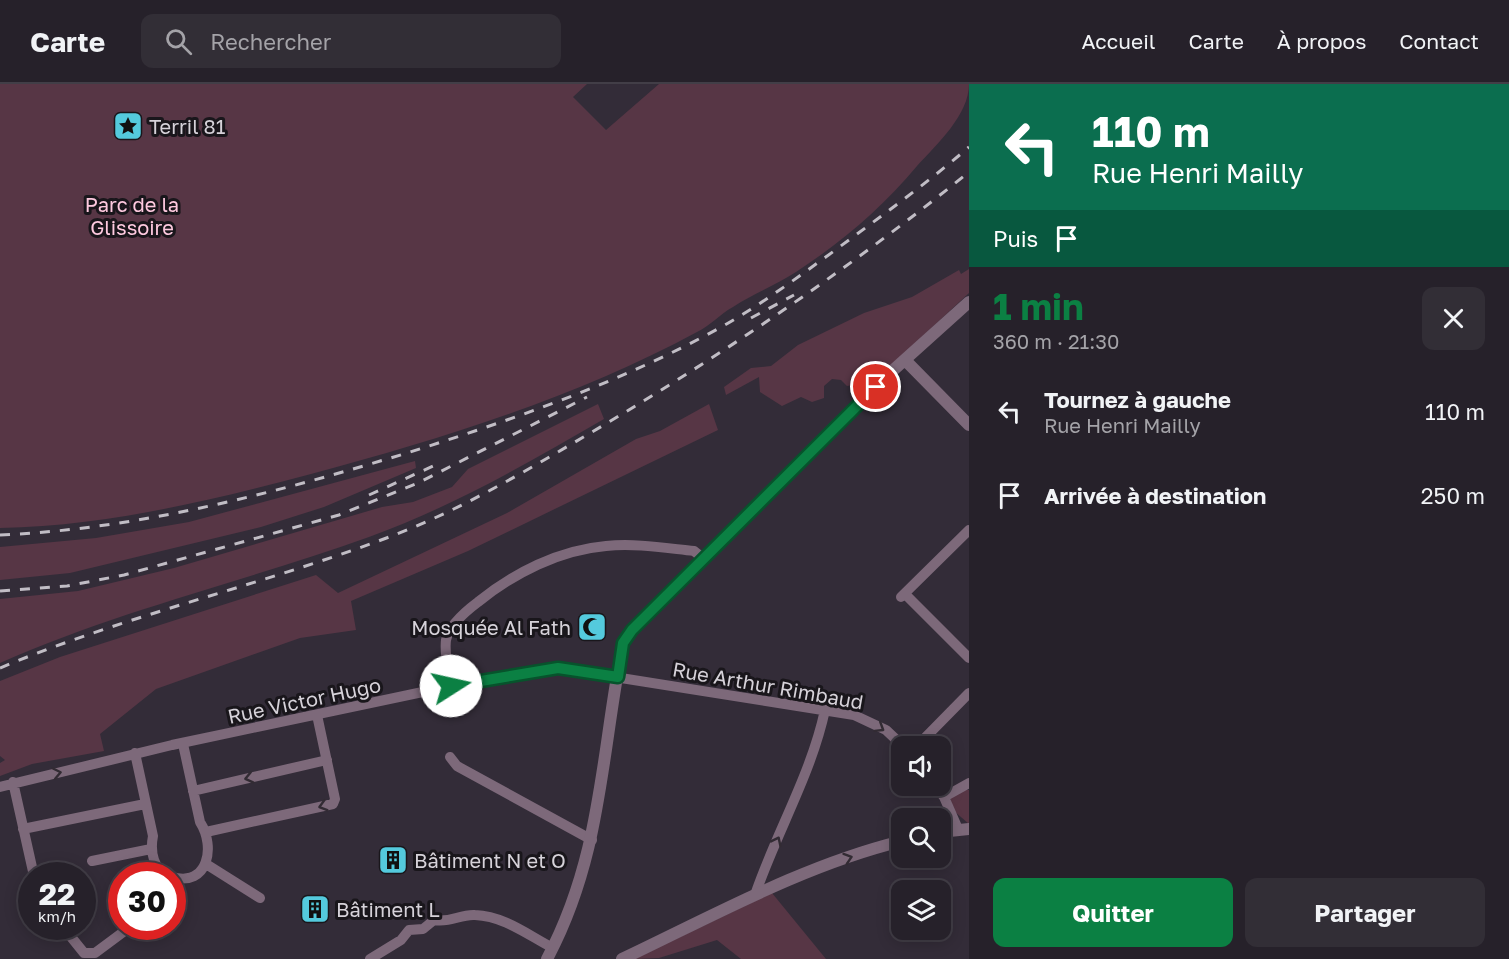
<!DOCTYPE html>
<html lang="fr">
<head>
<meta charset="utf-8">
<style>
	:root { --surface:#26212a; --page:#322e36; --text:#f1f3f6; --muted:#a4a3a8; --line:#423e47; --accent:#0b8043 }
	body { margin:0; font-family:"Golos Text",sans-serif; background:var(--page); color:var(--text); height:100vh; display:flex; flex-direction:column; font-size:22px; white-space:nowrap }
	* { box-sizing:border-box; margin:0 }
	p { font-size:20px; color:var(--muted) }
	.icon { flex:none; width:33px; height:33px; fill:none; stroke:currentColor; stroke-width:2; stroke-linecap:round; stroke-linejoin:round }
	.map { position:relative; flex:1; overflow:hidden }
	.details { display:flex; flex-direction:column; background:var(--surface); width:540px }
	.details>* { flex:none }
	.banner { background:#0b6e4f; color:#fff; overflow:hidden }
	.buttons { position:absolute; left:891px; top:652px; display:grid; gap:12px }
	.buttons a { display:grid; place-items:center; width:60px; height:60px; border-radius:12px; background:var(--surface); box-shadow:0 3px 15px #0003,0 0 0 2px var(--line); font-size:30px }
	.speed { position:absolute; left:18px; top:778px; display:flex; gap:12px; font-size:30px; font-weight:700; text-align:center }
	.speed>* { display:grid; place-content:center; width:78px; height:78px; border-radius:50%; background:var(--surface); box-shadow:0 3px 15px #0003,0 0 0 2px var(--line); line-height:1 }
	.speed small { font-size:15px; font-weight:400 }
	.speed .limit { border:9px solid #d22; background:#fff; color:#111 }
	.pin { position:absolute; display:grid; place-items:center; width:51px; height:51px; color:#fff; margin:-26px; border:3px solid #fff; border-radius:50%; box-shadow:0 2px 6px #0007 }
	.me { position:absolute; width:66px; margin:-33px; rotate:80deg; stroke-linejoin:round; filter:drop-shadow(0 0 4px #0008) }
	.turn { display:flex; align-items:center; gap:21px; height:126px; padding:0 24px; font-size:27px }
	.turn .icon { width:78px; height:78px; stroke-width:2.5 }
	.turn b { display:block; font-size:42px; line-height:51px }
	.then { display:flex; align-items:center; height:57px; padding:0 24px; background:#0003; gap:12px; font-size:22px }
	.round { display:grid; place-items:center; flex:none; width:63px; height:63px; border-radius:12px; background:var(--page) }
	.overview { display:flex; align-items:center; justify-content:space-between; height:102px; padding:0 24px }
	h1 { font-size:36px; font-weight:700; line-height:45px; color:var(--accent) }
	.cta { display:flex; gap:12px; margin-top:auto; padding:12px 24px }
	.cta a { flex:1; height:69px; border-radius:12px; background:var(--accent); color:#fff; font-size:24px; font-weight:700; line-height:69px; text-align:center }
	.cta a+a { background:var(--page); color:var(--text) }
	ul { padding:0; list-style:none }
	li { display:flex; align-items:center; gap:18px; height:84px; padding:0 24px }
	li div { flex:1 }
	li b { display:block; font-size:22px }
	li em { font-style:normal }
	header { display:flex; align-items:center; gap:36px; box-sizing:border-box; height:84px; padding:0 30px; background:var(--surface); border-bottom:2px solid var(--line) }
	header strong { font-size:28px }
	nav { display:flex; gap:33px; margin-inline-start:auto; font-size:21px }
	.search { width:420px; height:54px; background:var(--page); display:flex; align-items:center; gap:15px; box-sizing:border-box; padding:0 21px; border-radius:12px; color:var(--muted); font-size:22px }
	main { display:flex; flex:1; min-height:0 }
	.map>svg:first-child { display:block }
	.green { fill:#573645 }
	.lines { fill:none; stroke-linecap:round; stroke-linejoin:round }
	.minor { stroke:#7d697a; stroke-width:10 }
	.tertiary { stroke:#7d697a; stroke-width:12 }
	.rail { stroke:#c1bdc5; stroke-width:3; stroke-dasharray:10 10; stroke-linecap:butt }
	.oneway { stroke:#322b33 }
	.route-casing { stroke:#07532c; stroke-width:15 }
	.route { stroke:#0b8043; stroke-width:10 }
	.labels { text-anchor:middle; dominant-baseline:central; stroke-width:6; stroke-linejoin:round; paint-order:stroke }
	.poi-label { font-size:20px; fill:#d6d2d9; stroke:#19161b; text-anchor:start }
	.park-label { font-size:20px; fill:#fec9df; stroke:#19161b }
	.street-label { font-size:20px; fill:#d6d2d9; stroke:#19161b }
</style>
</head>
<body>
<header>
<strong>Carte</strong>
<div class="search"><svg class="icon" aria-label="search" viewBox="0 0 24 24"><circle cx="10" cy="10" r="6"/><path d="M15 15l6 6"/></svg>Rechercher</div>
<nav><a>Accueil</a><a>Carte</a><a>À propos</a><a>Contact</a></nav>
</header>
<main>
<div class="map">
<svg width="969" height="875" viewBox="0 0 969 875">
	<rect width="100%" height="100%" fill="#332c38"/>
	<path class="green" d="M0,0H587L573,13L606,46L659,0H969C969,31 937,60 917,82C882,124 842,158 796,188C776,201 753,210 733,223C720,230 710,242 697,248C577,313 442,355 311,390C209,417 106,442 0,444Z
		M969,185V209L867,304L859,300L847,302L841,296L832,295L824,302V314L812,318L801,313L782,322L760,308L759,293L726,311L724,303L751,284L771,282L798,261L864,229L912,213L959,186L961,190Z
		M598,320L604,335C528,379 452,423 369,453C247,497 119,526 0,579V515L78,507L174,484L382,423L413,418L452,403L468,385Z
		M709,320L718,346L468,467L351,517L356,546L300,554L156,605L100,650L104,667L32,680L0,692V679L5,676L0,672V597L60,573L316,491L338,509L507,429L636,355L660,347Z
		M415,377L416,384L324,423L261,443L70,489L0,496V463L96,454L189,438Z
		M963,706H969V740L954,727L950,714Z
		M772,809L826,875H741L717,856L659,874L634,875Z"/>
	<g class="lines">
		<path class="minor" d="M906,511L969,574
			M901,513L969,446
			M451,602C449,588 444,571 446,556C449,541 466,527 478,518C514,489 559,466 606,462C635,459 665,464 694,467L704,475
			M916,663L969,609
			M135,669L153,752C150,767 153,787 170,792
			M450,673L457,682L592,756
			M13,698L34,792
			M936,702L944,713L958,745
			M0,703L172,661L451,602L558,584L854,631L886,646L904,663
			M193,707L327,676
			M944,713L969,699
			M23,745L145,720
			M206,748L333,720L335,715L317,631
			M92,777L151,765
			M206,780L260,814
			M172,793C208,803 216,763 200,738L183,660
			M755,811C776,749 811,691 825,626
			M63,843L84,869H95L130,843
			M370,875L401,856L409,846L423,845L434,836C451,839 460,830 475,831C504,832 528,851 553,864"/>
		<path class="tertiary" d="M905,276L969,341
			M940,748L969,745
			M547,875C602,772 601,670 623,559L632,546L890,289L969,218
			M622,875C713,832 804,781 902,757"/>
		<path class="rail" d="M751,234L794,211
			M369,411L440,379
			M0,451C139,445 275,409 407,369C515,335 624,297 723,242C762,220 798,193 834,167C880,133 926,100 969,63
			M0,507L67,502L124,491L339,431L418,399L587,313
			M0,584C129,530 267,500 397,450C466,423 529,385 592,348C724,270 850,184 969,88"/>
	</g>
	<defs><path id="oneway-chevron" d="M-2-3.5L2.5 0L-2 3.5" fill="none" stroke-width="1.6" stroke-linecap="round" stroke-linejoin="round" transform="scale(1.5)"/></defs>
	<g class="oneway">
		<use href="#oneway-chevron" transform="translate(880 644) rotate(32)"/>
		<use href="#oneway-chevron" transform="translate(57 689) rotate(-12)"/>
		<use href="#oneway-chevron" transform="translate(249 694) rotate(167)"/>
		<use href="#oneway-chevron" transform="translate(323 722) rotate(164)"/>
		<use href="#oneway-chevron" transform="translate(777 757) rotate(-64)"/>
		<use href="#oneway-chevron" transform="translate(848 774) rotate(-18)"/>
	</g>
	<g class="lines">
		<g class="route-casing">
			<path id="route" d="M451,602L558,584L618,593L623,559L632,546L876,303"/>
		</g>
		<use href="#route" class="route"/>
	</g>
	<defs>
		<g id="sight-square" transform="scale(1.5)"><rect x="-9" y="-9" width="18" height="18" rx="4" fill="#54cadd" stroke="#19161b"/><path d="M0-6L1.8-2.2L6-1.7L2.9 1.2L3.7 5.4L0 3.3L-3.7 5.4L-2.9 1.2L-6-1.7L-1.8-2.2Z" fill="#111"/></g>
		<g id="mosque-square" transform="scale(1.5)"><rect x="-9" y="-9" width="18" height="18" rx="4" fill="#54cadd" stroke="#19161b"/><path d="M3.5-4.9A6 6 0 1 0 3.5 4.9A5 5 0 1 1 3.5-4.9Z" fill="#111"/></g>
		<g id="building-square" transform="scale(1.5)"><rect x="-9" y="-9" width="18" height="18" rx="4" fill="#54cadd" stroke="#19161b"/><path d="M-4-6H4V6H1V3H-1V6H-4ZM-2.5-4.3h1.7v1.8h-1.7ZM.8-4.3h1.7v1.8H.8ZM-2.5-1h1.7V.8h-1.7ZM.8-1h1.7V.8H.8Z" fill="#111"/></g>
	</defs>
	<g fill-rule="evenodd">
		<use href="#sight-square" x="128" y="42"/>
		<use href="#mosque-square" x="592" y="543"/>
		<use href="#building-square" x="393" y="776"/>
		<use href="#building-square" x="315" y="825"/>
	</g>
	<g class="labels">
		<g class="poi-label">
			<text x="149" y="42">Terril 81</text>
			<text x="571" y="543" text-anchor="end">Mosquée Al Fath</text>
			<text x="414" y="776">Bâtiment N et O</text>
			<text x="336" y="825">Bâtiment L</text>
		</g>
		<g class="park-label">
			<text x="132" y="120">Parc de la<tspan x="132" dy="23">Glissoire</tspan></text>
		</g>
		<g class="street-label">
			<text transform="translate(768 601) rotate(10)">Rue Arthur Rimbaud</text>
			<text transform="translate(304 616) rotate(-12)">Rue Victor Hugo</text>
		</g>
	</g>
</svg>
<div class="buttons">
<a><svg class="icon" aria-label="sound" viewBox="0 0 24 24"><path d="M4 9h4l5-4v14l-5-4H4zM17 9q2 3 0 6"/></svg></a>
<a><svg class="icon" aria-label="search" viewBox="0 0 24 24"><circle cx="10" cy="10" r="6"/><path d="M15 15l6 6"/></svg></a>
<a><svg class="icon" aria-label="layers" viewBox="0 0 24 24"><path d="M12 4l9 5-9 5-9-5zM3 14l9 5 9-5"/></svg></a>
</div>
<div class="speed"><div>22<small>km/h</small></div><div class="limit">30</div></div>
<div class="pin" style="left:876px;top:303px;background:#d93025"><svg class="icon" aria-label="arrive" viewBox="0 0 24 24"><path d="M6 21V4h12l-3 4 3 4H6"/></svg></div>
<svg class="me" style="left:451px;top:602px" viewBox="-20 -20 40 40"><circle r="19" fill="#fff"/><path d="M0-13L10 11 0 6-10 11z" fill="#0b8043"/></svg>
</div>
<section class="details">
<div class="banner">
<div class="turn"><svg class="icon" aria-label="left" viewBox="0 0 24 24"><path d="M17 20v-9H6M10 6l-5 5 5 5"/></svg><div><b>110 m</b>Rue Henri Mailly</div></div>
<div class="then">Puis<svg class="icon" aria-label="arrive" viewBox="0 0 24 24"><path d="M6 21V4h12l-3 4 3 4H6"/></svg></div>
</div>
<div class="overview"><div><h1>1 min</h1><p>360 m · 21:30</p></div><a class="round"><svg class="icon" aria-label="close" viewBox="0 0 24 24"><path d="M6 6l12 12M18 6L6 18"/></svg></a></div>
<ul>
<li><svg class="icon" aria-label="left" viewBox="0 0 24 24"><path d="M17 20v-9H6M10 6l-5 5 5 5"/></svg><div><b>Tournez à gauche</b><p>Rue Henri Mailly</p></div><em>110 m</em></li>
<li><svg class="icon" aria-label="arrive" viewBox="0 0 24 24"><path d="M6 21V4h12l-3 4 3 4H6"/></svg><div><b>Arrivée à destination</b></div><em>250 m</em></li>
</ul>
<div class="cta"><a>Quitter</a><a>Partager</a></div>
</section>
</main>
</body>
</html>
